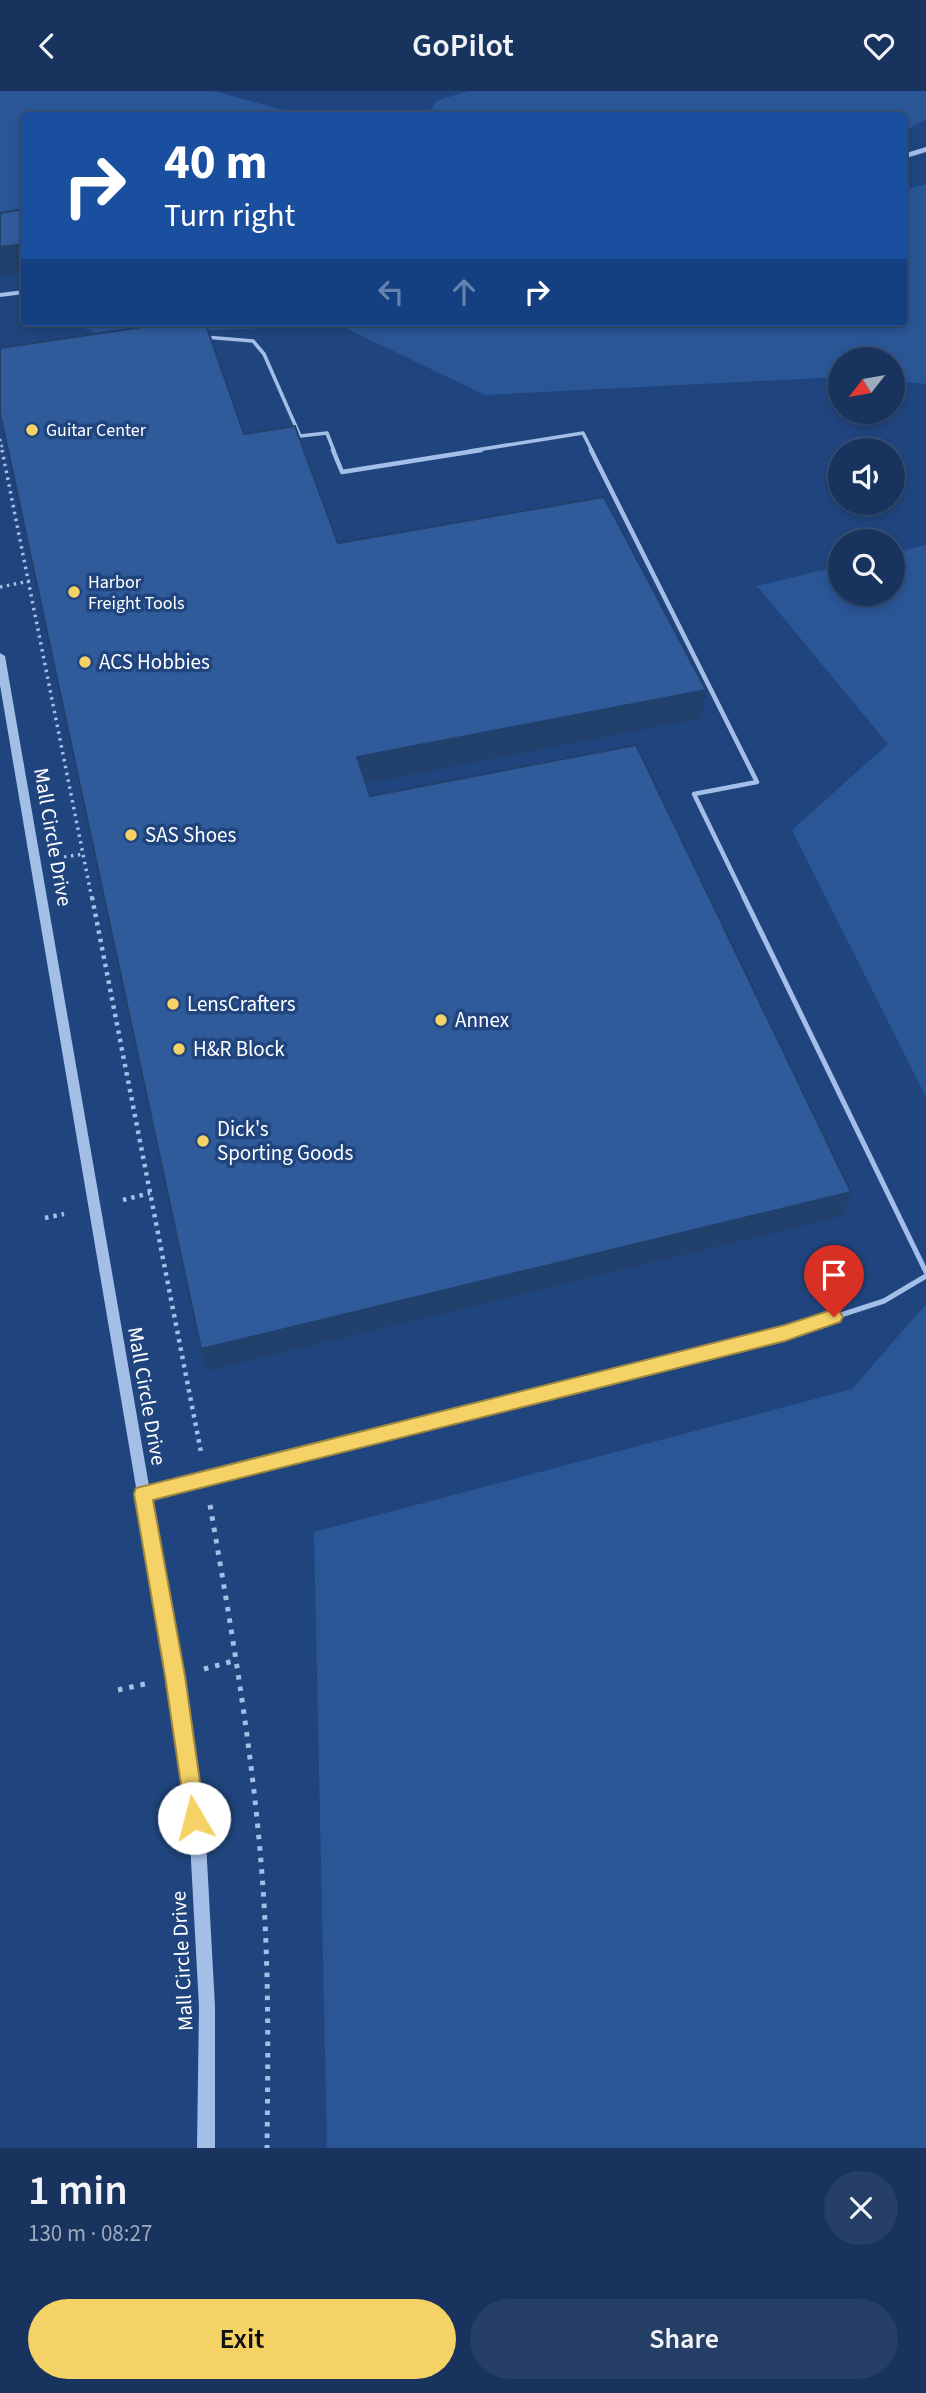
<!DOCTYPE html>
<html lang="en">
<head>
<meta charset="utf-8">
<style>
	:root { --surface:#18345e; --page:#253f67; --text:#f1f3f6; --muted:#9faabc; --line:#364f73; --accent:#f4d265 }
	body { margin:0; font-family:"Source Sans 3",sans-serif; background:var(--page); color:var(--text); height:100vh; display:flex; flex-direction:column; font-size:26px; white-space:nowrap }
	* { box-sizing:border-box; margin:0 }
	p { font-size:23px; color:var(--muted) }
	.icon { flex:none; width:38px; height:38px; fill:none; stroke:currentColor; stroke-width:2; stroke-linecap:round; stroke-linejoin:round }
	.map { position:relative; height:2057px; overflow:hidden }
	.details { display:flex; flex-direction:column; background:var(--surface); flex:1 }
	.details>* { flex:none }
	.banner { position:absolute; left:21px; top:21px; width:886px; height:214px; border-radius:7px; box-shadow:0 4px 10px #0003,0 0 0 2px var(--line); background:#1a4fa0; color:#fff; overflow:hidden }
	.needle { width:46px; rotate:239deg }
	.buttons { position:absolute; left:828px; top:256px; display:grid; gap:14px }
	.buttons a { display:grid; place-items:center; width:77px; height:77px; border-radius:50%; background:var(--surface); box-shadow:0 4px 10px #0003,0 0 0 2px var(--line); font-size:35px }
	.pin { position:absolute; display:grid; place-items:center; width:60px; height:60px; color:#fff; margin:-72px -30px; border-radius:50% 50% 50% 0; rotate:-45deg; box-shadow:0 0 7px #0007 }
	.pin .icon { rotate:45deg }
	.me { position:absolute; width:77px; margin:-38px; rotate:352deg; stroke-linejoin:round; filter:drop-shadow(0 0 5px #0008) }
	.turn { display:flex; align-items:center; gap:24px; height:147px; padding:0 28px; font-size:32px }
	.turn .icon { width:91px; height:91px; stroke-width:2.5 }
	.turn b { display:block; font-size:49px; line-height:60px }
	.lanes { display:flex; align-items:center; height:66px; padding:0 28px; background:#0003; justify-content:center; gap:35px; direction:ltr }
	.lanes .off { opacity:.35 }
	.round { display:grid; place-items:center; flex:none; width:74px; height:74px; border-radius:37px; background:var(--page) }
	.overview { display:flex; align-items:center; justify-content:space-between; height:119px; padding:0 28px }
	h1 { font-size:42px; font-weight:600; line-height:52px }
	.cta { display:flex; gap:14px; margin-top:auto; padding:14px 28px }
	.cta a { flex:1; height:80px; border-radius:42px; background:var(--accent); color:#111; font-size:28px; font-weight:600; line-height:80px; text-align:center }
	.cta a+a { background:var(--page); color:var(--text) }
	header { display:flex; justify-content:space-between; align-items:center; height:91px; padding:0 28px; background:var(--surface); font-size:32px; font-weight:600 }
	.map>svg:first-child { display:block }
	.green { fill:#2a5696 }
	.lines { fill:none; stroke-linecap:round; stroke-linejoin:round }
	.path-far3 { stroke:#a4bfe7; stroke-width:2.5; stroke-dasharray:2.5 3.5; stroke-linecap:butt }
	.path-far2 { stroke:#a4bfe7; stroke-width:3.5; stroke-dasharray:2.5 4.5; stroke-linecap:butt }
	.path-far1 { stroke:#a4bfe7; stroke-width:4.5; stroke-dasharray:3.5 5; stroke-linecap:butt }
	.path { stroke:#a4bfe7; stroke-width:5; stroke-dasharray:4.5 7; stroke-linecap:butt }
	.service-far3 { stroke:#a4bfe7; stroke-width:3.5 }
	.service-far2 { stroke:#a4bfe7; stroke-width:4.5 }
	.service-far1 { stroke:#a4bfe7; stroke-width:5 }
	.service { stroke:#a4bfe7; stroke-width:7 }
	.tertiary { fill:#a4bfe7; fill-rule:evenodd }
	.shaded-wall { fill:#22406c }
	.building { fill:#305b9b; stroke:#22406c; stroke-width:2 }
	.route { fill:#f4d265; stroke:#9f8842; stroke-width:2 }
	.poi-dot { fill:#f4d265; stroke:#20457e; stroke-width:2.5 }
	.labels { text-anchor:middle; dominant-baseline:central; stroke-width:7; stroke-linejoin:round; paint-order:stroke }
	.far-poi-label { font-size:18px; fill:#fff; stroke:#20457e; text-anchor:start }
	.poi-label { font-size:21px; fill:#fff; stroke:#20457e; text-anchor:start }
	.street-label { font-size:21px; fill:#fff; stroke:#20457e }
</style>
</head>
<body>
<header><svg class="icon" aria-label="back" viewBox="0 0 24 24"><path d="M15 5l-7 7 7 7"/></svg>GoPilot<svg class="icon" aria-label="heart" viewBox="0 0 24 24"><path d="M12 20l-8-8c-3-5 5-10 8-4 3-6 11-1 8 4z"/></svg></header>
<div class="map">
<svg width="926" height="2057" viewBox="0 0 926 2057">
	<rect width="100%" height="100%" fill="#20457e"/>
	<path class="green" d="M0,0H214L301,24H24V132L0,129Z
		M468,0H926V28L903,41V24H428L436,10Z
		M926,93V293L893,290L892,268H840V286L485,304L339,234L100,244L72,231H903V99Z
		M926,454V1006L792,739L888,653L757,495L840,475V502H892L893,462Z
		M926,1213V2057H327L314,1441L852,1298Z"/>
	<g class="lines">
		<path class="path-far3" d="M0,348L3,360"/>
		<path class="path-far2" d="M2,359L92,808
			M0,496L30,490
			M64,766L84,763"/>
		<path class="path-far1" d="M92,806L201,1361
			M123,1109L150,1102
			M45,1127L64,1123"/>
		<path class="path" d="M210,1414C232,1541 254,1668 263,1797C269,1884 268,1970 267,2057
			M204,1578L237,1569
			M118,1599L145,1593"/>
		<path class="service-far3" d="M205,246L253,250L264,263L300,345L327,342L334,360
			M470,360L583,342L592,360"/>
		<path class="service-far2" d="M333,359L342,381L481,359
			M591,359L757,691L694,703L745,808"/>
		<path class="service-far1" d="M744,806L926,1181
			M297,1365L785,1242L884,1210L926,1185"/>
		<path class="service" d="M145,1403L304,1363"/>
		<path class="tertiary" d="M926,56V61L903,68V63Z
			M24,199V203L0,206V202Z
			M0,562L5,565L182,1585L206,1751L215,1916V2057H197L199,1916L190,1751L168,1585L0,594Z"/>
	</g>
	<path class="shaded-wall" d="M24,153V181L0,185V156Z
		M706,599L702,627L358,694L357,666Z
		M851,1101L843,1125L207,1280L201,1258Z"/>
	<path class="building" d="M24,118V153L0,156V122Z
		M176,231H205L244,343L295,335L338,452L604,406L706,599L357,666L370,705L636,654L851,1101L201,1258L0,322V257Z"/>
	<path class="route" d="M834,1218L840,1221L843,1226L840,1231L785,1250L153,1409L185,1585L205,1727L202,1734L194,1737L187,1734L165,1585L134,1403L136,1397L785,1234Z"/>
	<g class="poi-dot">
		<circle cx="32" cy="339" r="7"/>
		<circle cx="74" cy="501" r="7"/>
		<circle cx="85" cy="571" r="7"/>
		<circle cx="131" cy="744" r="7"/>
		<circle cx="173" cy="913" r="7"/>
		<circle cx="441" cy="929" r="7"/>
		<circle cx="179" cy="958" r="7"/>
		<circle cx="203" cy="1050" r="7"/>
	</g>
	<g class="labels">
		<g class="far-poi-label">
			<text x="46" y="339">Guitar Center</text>
			<text x="88" y="491">Harbor<tspan x="88" dy="21">Freight Tools</tspan></text>
		</g>
		<g class="poi-label">
			<text x="99" y="571">ACS Hobbies</text>
			<text x="145" y="744">SAS Shoes</text>
			<text x="187" y="913">LensCrafters</text>
			<text x="455" y="929">Annex</text>
			<text x="193" y="958">H&amp;R Block</text>
			<text x="217" y="1038">Dick's<tspan x="217" dy="24">Sporting Goods</tspan></text>
		</g>
		<g class="street-label">
			<text transform="translate(53 746) rotate(80)">Mall Circle Drive</text>
			<text transform="translate(147 1305) rotate(80)">Mall Circle Drive</text>
			<text transform="translate(182 1870) rotate(-93)">Mall Circle Drive</text>
		</g>
	</g>
</svg>
<div class="buttons">
<a><svg class="needle" viewBox="-14 -14 28 28"><path d="M0-13l5 13h-10z" fill="#e53935"/><path d="M0 13l5-13h-10z" fill="#9faabc"/></svg></a>
<a><svg class="icon" aria-label="sound" viewBox="0 0 24 24"><path d="M4 9h4l5-4v14l-5-4H4zM17 9q2 3 0 6"/></svg></a>
<a><svg class="icon" aria-label="search" viewBox="0 0 24 24"><circle cx="10" cy="10" r="6"/><path d="M15 15l6 6"/></svg></a>
</div>
<div class="pin" style="left:834px;top:1226px;background:#d93025"><svg class="icon" aria-label="arrive" viewBox="0 0 24 24"><path d="M6 21V4h12l-3 4 3 4H6"/></svg></div>
<svg class="me" style="left:194px;top:1727px" viewBox="-20 -20 40 40"><circle r="19" fill="#fff"/><path d="M0-13L10 11 0 6-10 11z" fill="#f4d265"/></svg>
<div class="banner">
<div class="turn"><svg class="icon" aria-label="right" viewBox="0 0 24 24"><path d="M7 20v-9h11M14 6l5 5-5 5"/></svg><div><b>40 m</b>Turn right</div></div>
<div class="lanes"><svg class="icon off" aria-label="left" viewBox="0 0 24 24"><path d="M17 20v-9H6M10 6l-5 5 5 5"/></svg><svg class="icon off" aria-label="ahead" viewBox="0 0 24 24"><path d="M12 20V5M6 11l6-6 6 6"/></svg><svg class="icon" aria-label="right" viewBox="0 0 24 24"><path d="M7 20v-9h11M14 6l5 5-5 5"/></svg></div>
</div>
</div>
<section class="details">
<div class="overview"><div><h1>1 min</h1><p>130 m · 08:27</p></div><a class="round"><svg class="icon" aria-label="close" viewBox="0 0 24 24"><path d="M6 6l12 12M18 6L6 18"/></svg></a></div>
<div class="cta"><a>Exit</a><a>Share</a></div>
</section>
</body>
</html>
